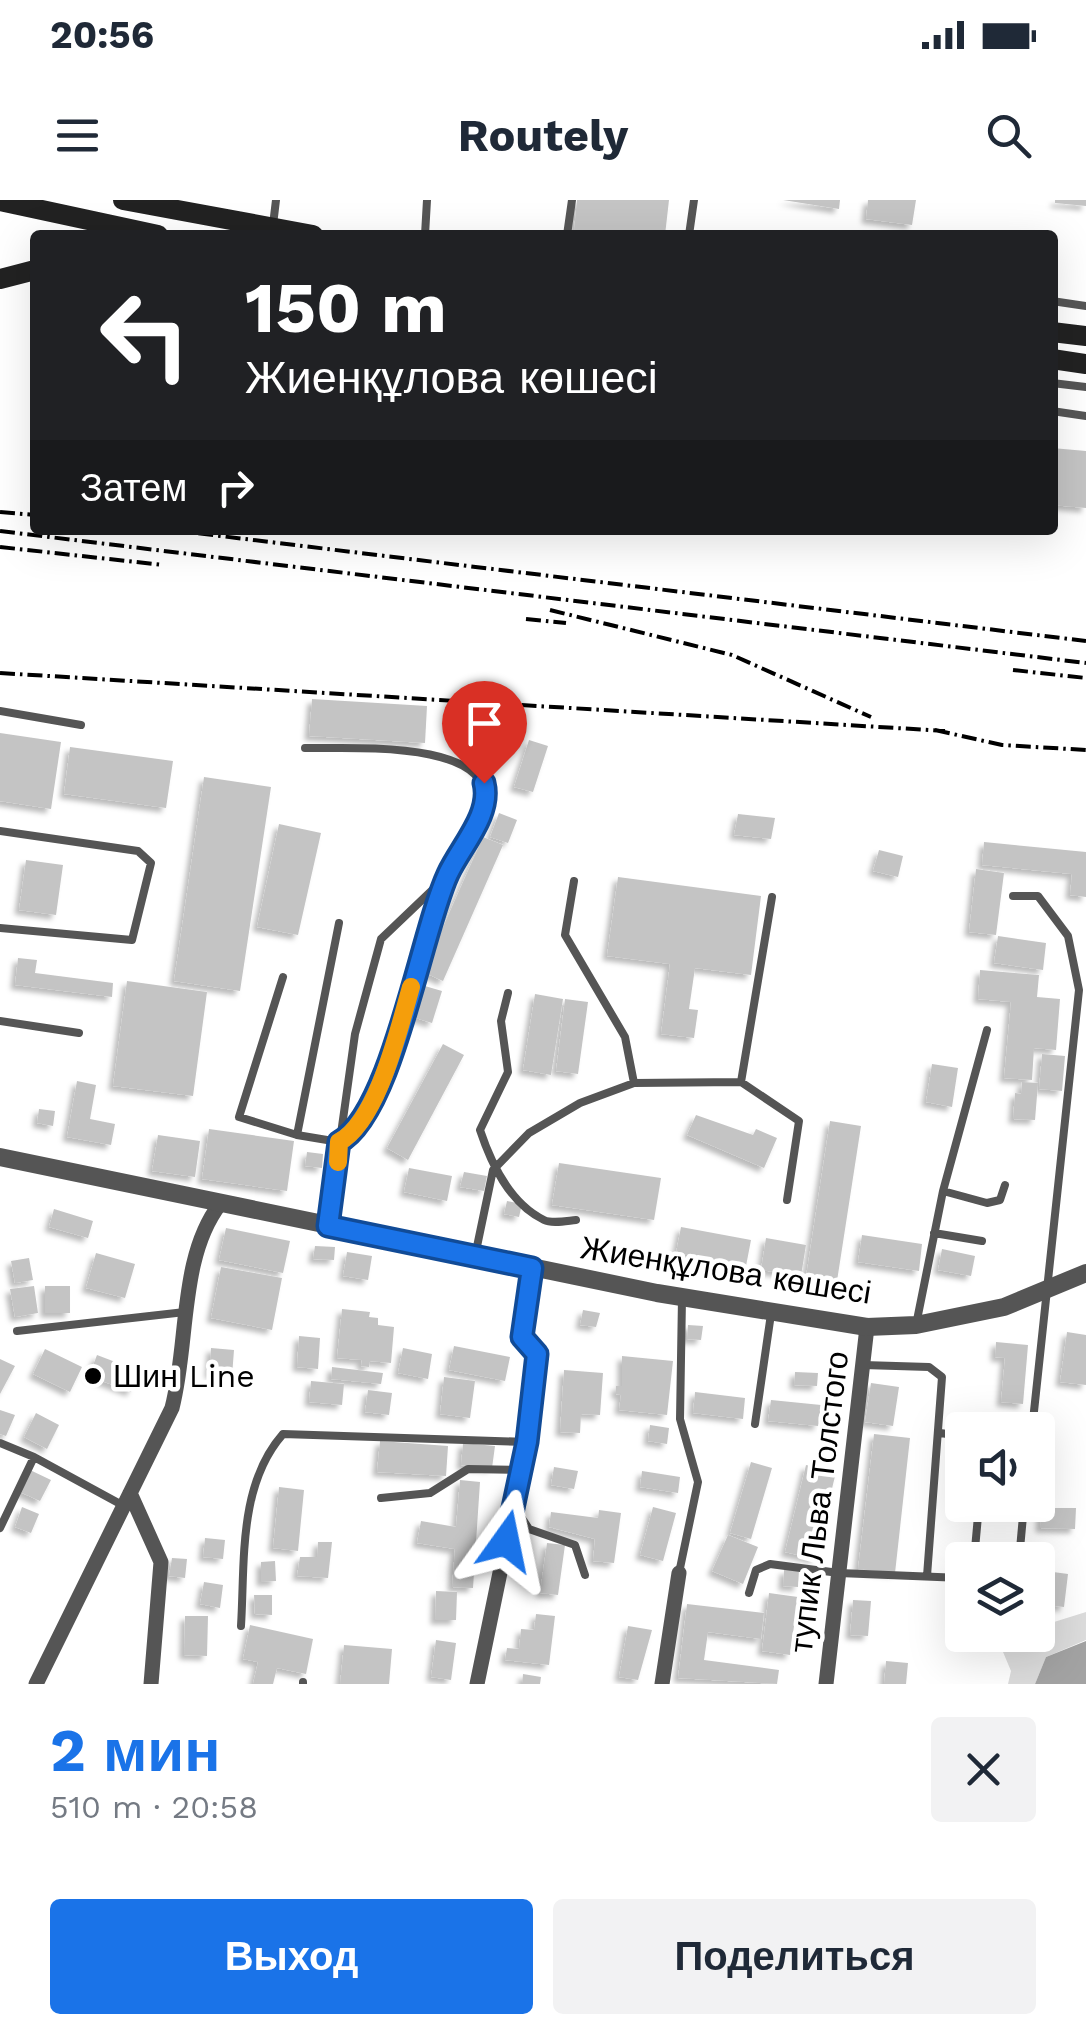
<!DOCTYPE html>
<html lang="ru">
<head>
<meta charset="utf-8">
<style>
	:root { --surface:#fff; --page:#f2f2f3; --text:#1f2937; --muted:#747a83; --accent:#1a73e8 }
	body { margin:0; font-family:"Work Sans",sans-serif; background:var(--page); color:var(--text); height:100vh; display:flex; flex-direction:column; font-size:38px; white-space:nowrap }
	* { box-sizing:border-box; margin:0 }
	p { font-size:32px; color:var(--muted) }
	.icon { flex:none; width:55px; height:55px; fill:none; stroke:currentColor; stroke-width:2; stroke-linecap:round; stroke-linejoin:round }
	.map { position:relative; height:1484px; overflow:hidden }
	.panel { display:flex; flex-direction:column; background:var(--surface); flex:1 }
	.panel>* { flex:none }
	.top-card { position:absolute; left:30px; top:30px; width:1028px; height:305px; border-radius:10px; box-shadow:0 10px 40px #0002; background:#202124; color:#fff; overflow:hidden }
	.controls { position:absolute; left:945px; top:1212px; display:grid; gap:20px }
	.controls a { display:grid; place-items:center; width:110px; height:110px; border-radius:10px; background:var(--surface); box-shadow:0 10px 40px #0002; font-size:50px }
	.pin { position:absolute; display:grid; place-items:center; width:85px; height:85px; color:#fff; margin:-102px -42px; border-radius:50% 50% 50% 0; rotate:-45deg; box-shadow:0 0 10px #0007 }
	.pin .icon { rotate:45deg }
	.me { position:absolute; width:110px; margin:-55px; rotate:12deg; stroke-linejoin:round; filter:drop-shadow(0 0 8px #0008) }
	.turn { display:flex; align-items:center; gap:35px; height:210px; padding:0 50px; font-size:45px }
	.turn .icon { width:130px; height:130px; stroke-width:2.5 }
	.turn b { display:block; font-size:70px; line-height:85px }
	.then { display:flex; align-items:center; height:95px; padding:0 50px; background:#0003; gap:20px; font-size:38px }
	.round { display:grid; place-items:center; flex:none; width:105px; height:105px; border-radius:10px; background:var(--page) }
	.summary { display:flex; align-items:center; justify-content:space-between; height:170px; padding:0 50px }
	h1 { font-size:60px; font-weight:700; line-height:75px; color:var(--accent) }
	.cta { display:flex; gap:20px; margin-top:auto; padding:20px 50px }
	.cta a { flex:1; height:115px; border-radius:10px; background:var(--accent); color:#fff; font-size:40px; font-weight:700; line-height:115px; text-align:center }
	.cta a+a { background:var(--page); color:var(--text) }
	.status { display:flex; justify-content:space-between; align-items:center; height:70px; padding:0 50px; background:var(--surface); direction:ltr }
	.status svg { height:28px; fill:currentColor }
	header { display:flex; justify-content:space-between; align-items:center; height:130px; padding:0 50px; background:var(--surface); font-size:45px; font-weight:700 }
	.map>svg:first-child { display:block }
	.green { fill:#dcdcdc }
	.water { fill:#a3a3a3 }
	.building { fill:#c4c4c4; filter:url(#shadow) }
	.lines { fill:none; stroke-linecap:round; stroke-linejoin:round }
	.service { stroke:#555; stroke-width:8 }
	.minor { stroke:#555; stroke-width:15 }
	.tertiary { stroke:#555; stroke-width:18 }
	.secondary { stroke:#222; stroke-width:20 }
	.rail { stroke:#000; stroke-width:4; stroke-dasharray:15 5 2.5 5; stroke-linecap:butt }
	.route-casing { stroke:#114b97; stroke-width:25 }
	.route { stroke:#1a73e8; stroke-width:18 }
	.slow { stroke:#f59e0b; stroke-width:18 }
	.poi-dot { fill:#000; stroke:#fff; stroke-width:4 }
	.labels { text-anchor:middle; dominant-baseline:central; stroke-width:9; stroke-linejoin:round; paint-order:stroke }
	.street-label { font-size:32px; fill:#000; stroke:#fff }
	.poi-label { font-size:32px; fill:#000; stroke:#fff; text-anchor:start }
</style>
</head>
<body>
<div class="status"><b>20:56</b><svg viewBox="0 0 49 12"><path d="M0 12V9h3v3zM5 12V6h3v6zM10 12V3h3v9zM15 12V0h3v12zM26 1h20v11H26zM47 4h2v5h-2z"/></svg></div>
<header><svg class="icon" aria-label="menu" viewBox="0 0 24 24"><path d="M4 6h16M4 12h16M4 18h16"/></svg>Routely<svg class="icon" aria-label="search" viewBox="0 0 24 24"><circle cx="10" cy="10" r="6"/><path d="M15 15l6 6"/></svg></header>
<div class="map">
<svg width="1086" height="1484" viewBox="0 0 1086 1484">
	<defs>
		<filter id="shadow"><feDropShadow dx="-4.5" dy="4.5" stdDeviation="2.5" flood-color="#0004"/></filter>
	</defs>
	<rect width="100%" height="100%" fill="#fff"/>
	<path class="green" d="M1086,1412V1440L1046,1457L1035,1484H1008L1011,1471L998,1440L1038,1435V1427Z"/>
	<path class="water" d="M1086,1441V1484H1035L1046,1457Z"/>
	<path class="building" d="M577,0H669L665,35L574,31Z
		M783,0H840L839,9Z
		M868,0H916L912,25L866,19Z
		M1055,0H1086V6L1055,3Z
		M1052,248L1086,251V308L1052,305Z
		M312,499L427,506L425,543L309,536Z
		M0,533L61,542L51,609L0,601Z
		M529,540L548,546L533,592L514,587Z
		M70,547L173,561L166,608L64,594Z
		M204,577L271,587L240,791L174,781Z
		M499,613L517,620L508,643L490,637Z
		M738,614L775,618L771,639L734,635Z
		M279,624L321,633L298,735L257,727Z
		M483,637L503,645L443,781L423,772Z
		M984,642L1086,652V697L1070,695L1072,674L982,665Z
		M879,650L903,656L898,677L873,671Z
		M26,660L63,665L56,715L19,710Z
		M976,669L1004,673L996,735L969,732Z
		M618,677L761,696L751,775L695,768L689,809L698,810L694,838L661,834L670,764L607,756Z
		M998,736L1046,743L1043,770L994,763Z
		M18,758L37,760L35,773L113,783L112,797L15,785Z
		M980,770L1039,775L1037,797L1060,799L1056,850L1034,848L1032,880L1004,878L1011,802L978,799Z
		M127,781L207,792L193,896L113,886Z
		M418,784L442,791L432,823L409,816Z
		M535,794L563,799L551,875L523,870Z
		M565,799L588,802L578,874L556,871Z
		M443,844L464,855L408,960L387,948Z
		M1042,854L1065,856L1062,891L1039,889Z
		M932,864L958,868L952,907L926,902Z
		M77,881L96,885L90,919L115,924L111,945L67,937Z
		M1022,882L1038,883L1035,920L1013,919L1015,893L1021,894Z
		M39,909L55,911L53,926L37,923Z
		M696,915L753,935L756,929L777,938L764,968L687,935Z
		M830,921L861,926L837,1081L806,1077Z
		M209,929L294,941L287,991L202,979Z
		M158,935L200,941L195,977L152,971Z
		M307,952L323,954L322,968L305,966Z
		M559,963L661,978L654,1020L552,1005Z
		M409,968L452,976L447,1001L404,992Z
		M464,972L487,976L484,991L460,987Z
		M507,1001L522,1004L519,1017L504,1014Z
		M54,1009L93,1021L88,1038L49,1027Z
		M681,1027L751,1040L746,1066L676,1053Z
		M226,1028L290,1041L283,1073L219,1060Z
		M862,1035L922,1044L919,1071L858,1062Z
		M766,1038L806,1045L801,1076L761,1070Z
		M315,1046L335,1047L334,1060L313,1059Z
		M942,1049L975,1056L971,1076L938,1070Z
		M347,1052L372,1056L368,1080L343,1076Z
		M96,1053L135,1064L125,1098L86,1088Z
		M29,1058L33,1080L15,1083L11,1061Z
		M221,1067L282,1078L272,1130L211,1118Z
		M34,1086L38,1113L15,1117L10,1089Z
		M45,1086H70V1113H45Z
		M342,1109L370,1112L369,1117L378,1118V1125L394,1127L391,1163L370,1161L369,1167L361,1166L362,1160L337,1158Z
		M583,1110L600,1113L596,1127L580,1125Z
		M688,1125L703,1126L701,1140L687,1139Z
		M1067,1132L1086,1135V1185L1060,1182Z
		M299,1136L320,1138L318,1169L297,1167Z
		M996,1142L1028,1145L1023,1204L1001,1202L1005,1158L995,1157Z
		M454,1146L510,1157L505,1181L449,1170Z
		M211,1148L234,1150L232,1176L209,1174Z
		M403,1148L432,1154L428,1179L398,1173Z
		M45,1149L82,1167L70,1192L33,1174Z
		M97,1155L139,1171L131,1192L89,1176Z
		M622,1156L673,1161L667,1215L619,1210L621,1195L616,1194V1186H622Z
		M0,1159L15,1166L0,1194Z
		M332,1167L383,1173L381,1184L331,1179Z
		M564,1170L603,1173L600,1215L581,1214L580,1233L560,1232Z
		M795,1172L818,1173L817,1186L794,1185Z
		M444,1177L475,1181L470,1218L440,1214Z
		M311,1181L344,1184L342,1205L309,1202Z
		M871,1183L899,1187L893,1226L865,1222Z
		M368,1190L392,1193L389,1215L365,1212Z
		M695,1192L745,1198L743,1219L693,1213Z
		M771,1200L821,1205L818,1226L768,1221Z
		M0,1210L15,1215L6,1236L0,1234Z
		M36,1213L59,1225L47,1249L24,1237Z
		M650,1225L669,1228L667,1244L648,1241Z
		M874,1234L910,1238L895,1373L858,1369Z
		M380,1241L448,1246L446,1276L377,1272Z
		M463,1243L495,1246L492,1268L461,1265Z
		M751,1262L772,1268L751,1339L730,1333Z
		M806,1265L836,1272L815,1359L785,1352Z
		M554,1267L578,1271L574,1289L551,1285Z
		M30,1270L51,1280L40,1301L20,1292Z
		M642,1271L680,1277L678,1293L640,1287Z
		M460,1280L480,1282L473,1388L452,1387L455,1349L417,1343L421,1321L456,1327Z
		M279,1287L304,1290L298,1351L273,1348Z
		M22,1307L39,1314L31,1333L15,1327Z
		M653,1307L676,1313L663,1361L640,1355Z
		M1041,1308H1076L1075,1329L1040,1328Z
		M599,1310L621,1313L614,1363L593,1361L595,1339L549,1327L551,1312L598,1318Z
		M728,1335L758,1347L743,1384L712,1371Z
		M205,1338L225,1340L223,1359L203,1357Z
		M318,1342H332L328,1378L297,1376L300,1357H317Z
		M547,1343L565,1345L558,1395L540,1393Z
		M172,1358L187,1359L185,1378L169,1376Z
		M275,1361L276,1381L261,1382V1362Z
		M784,1370H799L798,1387L783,1386Z
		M1038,1370L1068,1374L1064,1407L1038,1404Z
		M204,1382L223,1385L220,1408L200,1404Z
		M436,1391L457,1392L456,1420H435Z
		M769,1393L798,1397L790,1455L762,1451Z
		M254,1395H272V1415L255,1414Z
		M853,1400L871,1401L868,1436L850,1435Z
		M687,1404L764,1413L761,1439L708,1432L704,1460L779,1470L777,1484L678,1478Z
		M536,1414L555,1416L549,1465L505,1460L507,1448L519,1449L521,1429L534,1430Z
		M185,1416H208L207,1456L184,1455Z
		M250,1425L313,1439L306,1474L277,1468L273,1484H253L258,1462L243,1459Z
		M628,1426L652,1430L638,1480L619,1477Z
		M436,1440L456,1443L451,1480L431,1477Z
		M344,1445L392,1449L389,1484H340Z
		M886,1461L908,1463L906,1484H884Z
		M523,1474L541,1477L540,1484H522Z"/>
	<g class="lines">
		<path class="service" d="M273,25L276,0
			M425,35L427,0
			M567,35L572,0
			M689,35L694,0
			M1052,101L1086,106
			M1052,183L1086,187
			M1052,211L1086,216
			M1052,324H1054
			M0,511L81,525
			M305,548C347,549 496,538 485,606L446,677L381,739L355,834L328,1026
			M0,631L138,651L151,663L132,740L0,728
			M574,681L565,735L625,837L634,883
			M1013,696H1038L1068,736L1079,790L1032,1230
			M283,777L239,917L297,935L339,942C377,922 435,726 446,677
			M508,793L501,821L508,872L480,930C491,963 509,1003 544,1020C552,1024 566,1021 576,1020
			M0,821L79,833
			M741,882L799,921L787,1000
			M297,935L339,723
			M943,991L987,1003L1000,1000L1005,985
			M934,1033L982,1041
			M475,1056L493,970L529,933L580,903L634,883L741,882L772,697
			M916,1125L943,991L987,830
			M17,1131L185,1112
			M863,1165L929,1167L942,1177L927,1376
			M755,1224L771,1114
			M940,1233L962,1236
			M0,1243L34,1257
			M381,1298L430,1293L468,1269L521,1270
			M516,1309L529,1329L575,1345L585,1375
			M0,1328L34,1257L124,1306
			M974,1360L979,1305
			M1019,1360L1024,1305
			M679,1373L698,1282L680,1219L682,1098
			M749,1393L756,1370L770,1364L839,1373L962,1378
			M241,1426C245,1362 238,1285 283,1234L527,1242
			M303,1484V1482"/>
		<path class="minor" d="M130,1293L161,1362L151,1484
			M36,1484L172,1208C189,1143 179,1057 220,1004
			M477,1484L527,1242L537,1155L522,1137L532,1067
			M662,1484L679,1373
			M826,1484L867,1127"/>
		<path class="tertiary" d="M0,957L657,1093L867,1127L916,1125L1004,1107L1086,1073"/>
		<path class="secondary" d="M123,0L313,35
			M0,1L158,35
			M0,79L35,70
			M1052,132L1086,136
			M1052,159L1086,164"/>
		<path class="rail" d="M0,312L35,315
			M171,330L1086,441
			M0,331L1086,463
			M0,347L164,365
			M550,410L732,455L871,517
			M526,419L566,423
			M1013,470L1086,478
			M0,473L945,531
			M935,530L1002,545L1086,550"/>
	</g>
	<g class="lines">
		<g class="route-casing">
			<path id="route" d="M484,583C492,614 461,646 448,674C421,732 392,914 339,942L328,1026L532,1068L522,1137L537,1154L527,1242L506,1341"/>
		</g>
		<use href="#route" class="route"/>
		<path class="slow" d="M338,962L339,942C378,921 399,828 411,787"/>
	</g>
	<circle class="poi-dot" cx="93" cy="1176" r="10"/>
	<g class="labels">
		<g class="street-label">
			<text transform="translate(726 1070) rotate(9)">Жиенқұлова көшесі</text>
			<text transform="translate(819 1302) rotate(-83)">тупик Льва Толстого</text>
		</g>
		<g class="poi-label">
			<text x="113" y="1176">Шин Line</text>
		</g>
	</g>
</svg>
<div class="controls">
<a><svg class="icon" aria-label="sound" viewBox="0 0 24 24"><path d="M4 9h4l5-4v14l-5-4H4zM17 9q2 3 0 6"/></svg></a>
<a><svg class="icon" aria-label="layers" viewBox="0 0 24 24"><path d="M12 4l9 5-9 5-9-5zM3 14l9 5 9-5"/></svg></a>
</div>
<div class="pin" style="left:484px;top:583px;background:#d93025"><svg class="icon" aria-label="arrive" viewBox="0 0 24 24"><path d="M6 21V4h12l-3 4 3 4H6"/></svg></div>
<svg class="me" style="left:506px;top:1341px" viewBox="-20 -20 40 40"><path d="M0-17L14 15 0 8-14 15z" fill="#1a73e8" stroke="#fff" stroke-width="4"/></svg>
<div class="top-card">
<div class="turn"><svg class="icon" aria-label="left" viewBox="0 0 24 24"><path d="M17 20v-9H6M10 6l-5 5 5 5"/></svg><div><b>150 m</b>Жиенқұлова көшесі</div></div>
<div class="then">Затем<svg class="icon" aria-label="right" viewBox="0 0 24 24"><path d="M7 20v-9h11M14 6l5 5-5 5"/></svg></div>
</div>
</div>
<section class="panel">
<div class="summary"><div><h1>2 мин</h1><p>510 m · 20:58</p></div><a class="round"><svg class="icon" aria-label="close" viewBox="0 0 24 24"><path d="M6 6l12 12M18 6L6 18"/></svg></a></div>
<div class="cta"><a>Выход</a><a>Поделиться</a></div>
</section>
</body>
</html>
